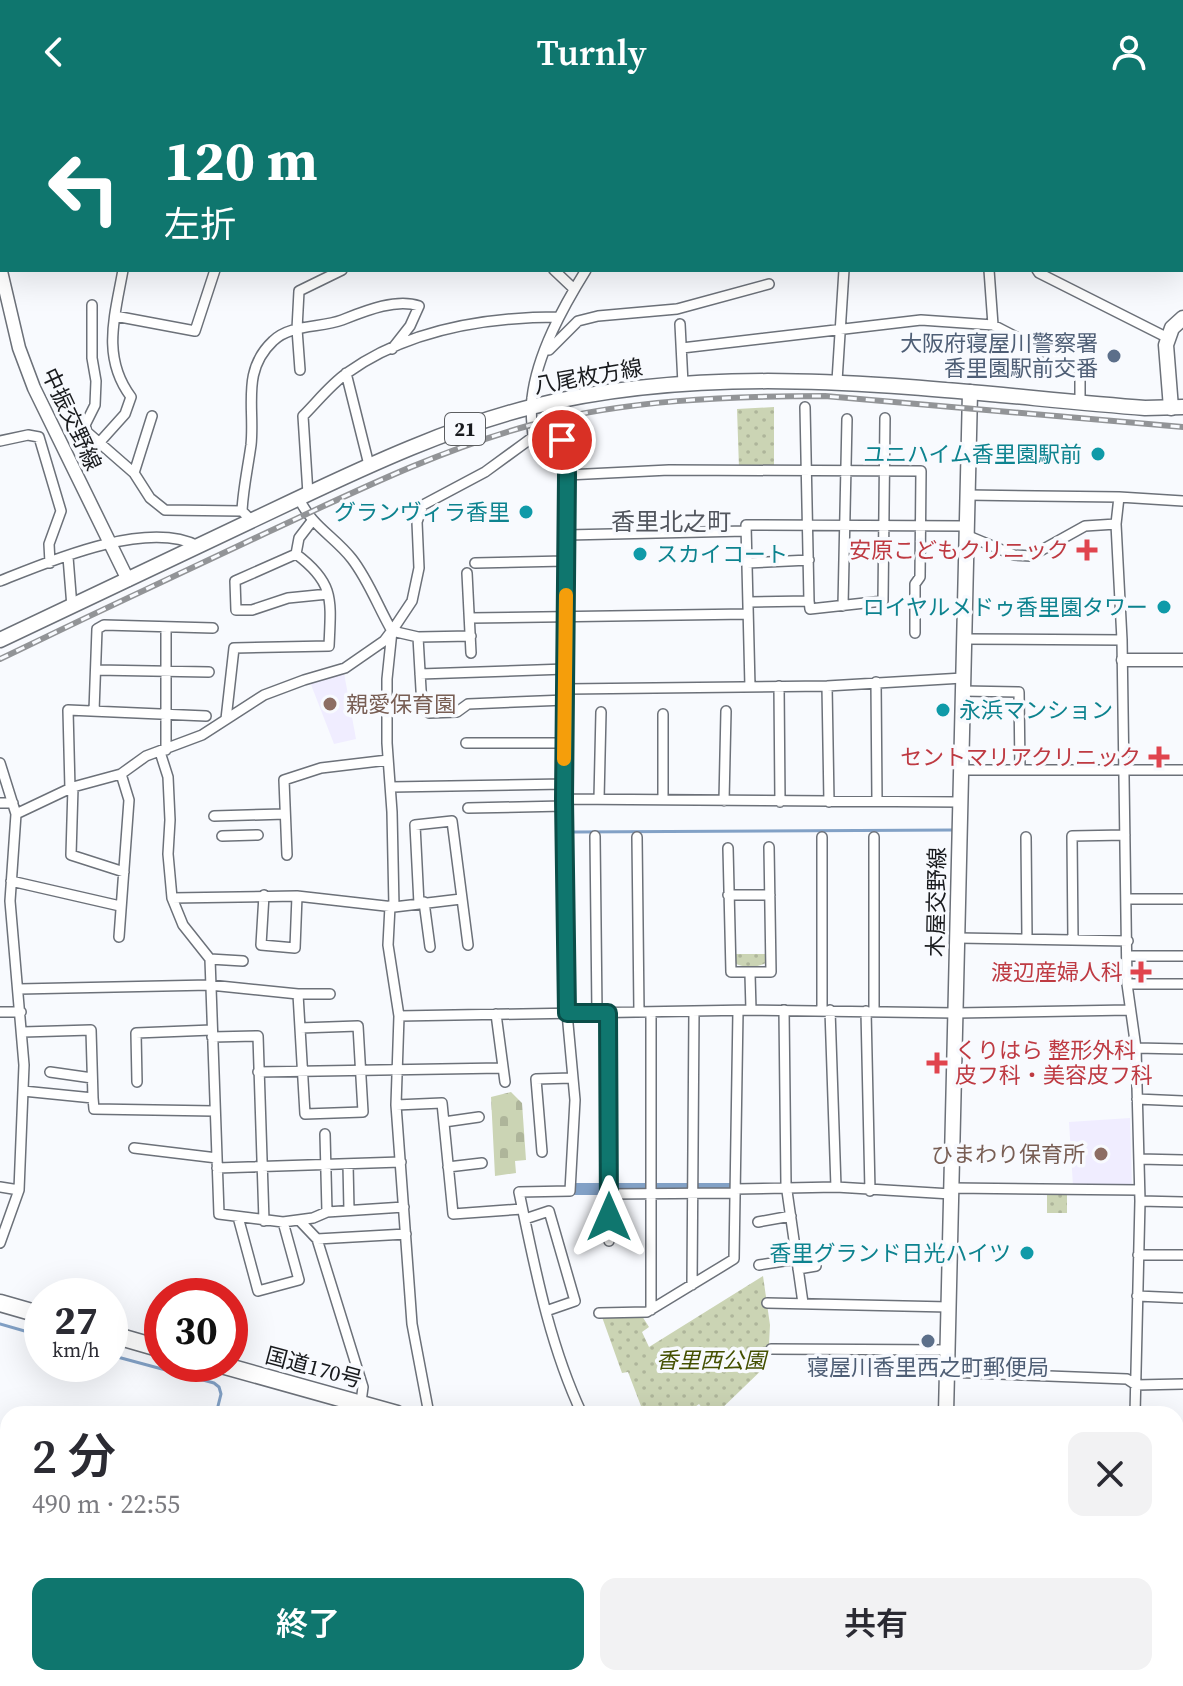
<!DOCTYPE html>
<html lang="ja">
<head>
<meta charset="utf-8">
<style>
	:root { --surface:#fff; --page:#f2f2f3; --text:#2b2b33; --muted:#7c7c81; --accent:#0f766e }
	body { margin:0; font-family:"Source Serif 4","Noto Sans JP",serif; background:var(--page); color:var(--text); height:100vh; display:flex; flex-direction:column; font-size:30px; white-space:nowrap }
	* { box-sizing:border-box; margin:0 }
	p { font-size:26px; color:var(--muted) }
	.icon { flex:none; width:44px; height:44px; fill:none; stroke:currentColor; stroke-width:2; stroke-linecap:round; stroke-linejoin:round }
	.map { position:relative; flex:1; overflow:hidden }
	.sheet { position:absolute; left:0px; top:1302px; width:1184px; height:280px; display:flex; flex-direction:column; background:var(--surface); border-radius:24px 24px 0 0; box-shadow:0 8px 32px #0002 }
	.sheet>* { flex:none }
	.top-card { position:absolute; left:0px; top:0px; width:1184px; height:168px; box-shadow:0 8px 32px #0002; background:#0f766e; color:#fff; overflow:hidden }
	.speed { position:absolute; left:24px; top:1174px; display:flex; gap:16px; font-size:40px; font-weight:700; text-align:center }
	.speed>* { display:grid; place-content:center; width:104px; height:104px; border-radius:50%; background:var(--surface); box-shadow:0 8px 32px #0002; line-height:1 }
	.speed small { font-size:20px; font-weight:400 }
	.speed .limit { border:12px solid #d22; background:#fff; color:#111 }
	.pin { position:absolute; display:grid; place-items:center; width:68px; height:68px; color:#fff; margin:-34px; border:4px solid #fff; border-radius:50%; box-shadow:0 2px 8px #0007 }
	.me { position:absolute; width:88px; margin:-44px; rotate:0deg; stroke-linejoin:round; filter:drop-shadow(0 0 6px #0008) }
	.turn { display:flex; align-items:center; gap:28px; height:168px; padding:0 32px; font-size:36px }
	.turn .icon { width:104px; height:104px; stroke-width:2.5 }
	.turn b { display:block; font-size:56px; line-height:68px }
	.round { display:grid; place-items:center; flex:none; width:84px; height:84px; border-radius:16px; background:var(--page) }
	.overview { display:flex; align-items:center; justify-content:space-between; height:136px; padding:0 32px }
	h1 { font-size:48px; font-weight:600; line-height:60px }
	.cta { display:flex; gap:16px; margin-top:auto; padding:16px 32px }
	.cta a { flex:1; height:92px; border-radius:16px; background:var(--accent); color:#fff; font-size:32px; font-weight:600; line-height:92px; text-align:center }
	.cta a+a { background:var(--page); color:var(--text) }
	header { display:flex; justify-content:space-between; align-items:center; height:104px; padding:0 32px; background:var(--accent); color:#fff; font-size:36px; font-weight:600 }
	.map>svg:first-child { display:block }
	.education { fill:#f0edff }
	.cemetery { fill:url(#cemetery-stones) }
	.park { fill:url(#park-dots) }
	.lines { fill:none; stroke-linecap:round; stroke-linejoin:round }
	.stream { stroke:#82a1c6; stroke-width:3 }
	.canal { stroke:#82a1c6; stroke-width:12 }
	.minor-casing { stroke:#6c7179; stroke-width:12 }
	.tertiary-casing { stroke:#6c7179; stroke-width:15 }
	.secondary-casing { stroke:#6c7179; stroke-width:17 }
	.primary-casing { stroke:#6c7179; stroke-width:17 }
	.trunk-casing { stroke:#6c7179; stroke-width:19 }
	.minor { stroke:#fff; stroke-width:9 }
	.tertiary { stroke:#fff; stroke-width:12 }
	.secondary { stroke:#fff; stroke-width:14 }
	.primary { stroke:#fff; stroke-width:14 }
	.trunk { stroke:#fff; stroke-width:16 }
	.rail-casing { stroke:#929497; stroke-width:6 }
	.rail { stroke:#f8fafe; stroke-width:3; stroke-dasharray:9; stroke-linecap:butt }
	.route-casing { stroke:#0a4d48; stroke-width:20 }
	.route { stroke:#0f766e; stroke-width:14 }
	.slow { stroke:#f59e0b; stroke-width:14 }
	.service-dot { fill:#5c6f8a; stroke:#f8fafe; stroke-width:3 }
	.culture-dot { fill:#0f9aa8; stroke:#f8fafe; stroke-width:3 }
	.health-dot { fill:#e0444e; stroke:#f8fafe; stroke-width:3 }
	.education-dot { fill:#8d6e63; stroke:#f8fafe; stroke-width:3 }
	.labels { text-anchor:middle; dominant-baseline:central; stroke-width:7; stroke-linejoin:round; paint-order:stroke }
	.shield { fill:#f8fafe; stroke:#5c5e61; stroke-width:2 }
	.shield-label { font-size:20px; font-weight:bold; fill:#191b1e }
	.service-label { font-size:22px; fill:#4e5e75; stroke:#f8fafe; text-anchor:end }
	.street-label { font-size:22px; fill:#191b1e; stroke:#f8fafe }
	.culture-label { font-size:22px; fill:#0d838f; stroke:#f8fafe; text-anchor:end }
	.health-label { font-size:22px; fill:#be3a42; stroke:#f8fafe; text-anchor:end }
	.education-label { font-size:22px; fill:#785e54; stroke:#f8fafe; text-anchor:start }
	.park-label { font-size:22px; font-style:italic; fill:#445000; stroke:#f8fafe }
	.neighbourhood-label { font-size:24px; fill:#52565e; stroke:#f8fafe }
</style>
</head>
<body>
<header><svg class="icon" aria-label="back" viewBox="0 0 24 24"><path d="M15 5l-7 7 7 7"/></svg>Turnly<svg class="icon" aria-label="person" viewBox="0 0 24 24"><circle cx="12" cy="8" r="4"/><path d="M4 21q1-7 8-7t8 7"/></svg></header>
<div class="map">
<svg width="1183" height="1582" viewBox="0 0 1183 1582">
	<defs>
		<pattern id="cemetery-stones" width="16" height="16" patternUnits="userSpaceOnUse" patternTransform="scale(2)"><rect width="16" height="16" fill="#cbd4b4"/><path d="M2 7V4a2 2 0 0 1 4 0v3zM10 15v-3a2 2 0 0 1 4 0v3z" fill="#aeb59a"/></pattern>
		<pattern id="park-dots" width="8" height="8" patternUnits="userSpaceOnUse" patternTransform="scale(2)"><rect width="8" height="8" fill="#cbd4b4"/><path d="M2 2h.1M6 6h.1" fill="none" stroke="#aeb59a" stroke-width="1.8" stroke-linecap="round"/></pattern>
	</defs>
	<rect width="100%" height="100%" fill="#f8fafe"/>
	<path class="education" d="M344,569L356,635L334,640L310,578Z
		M1130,1014L1132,1083L1073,1082L1069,1018Z"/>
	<path class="cemetery" d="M511,988L522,999L526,1056L515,1057L516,1069L495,1072L491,993Z"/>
	<path class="park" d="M774,303V363L739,364L737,305Z
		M734,850H767V858C759,864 743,864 734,859Z
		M1047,1090L1067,1091V1109H1047Z
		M763,1172L770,1221L768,1260L716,1310H707L699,1300L685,1310H644L628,1268L622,1269L602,1213L642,1212L649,1223L642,1228L649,1243Z"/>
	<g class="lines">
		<path class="stream" d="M574,728L954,726
			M0,1220L42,1232
			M110,1251L214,1279L219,1283L221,1290L216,1310
			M214,1582L215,1574"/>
		<path class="canal" d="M573,1085H730"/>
		<g class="minor-casing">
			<path id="minor" d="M15,0L16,2
				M512,0L513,2
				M629,0L630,2
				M813,0L814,2
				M993,0V2
				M1089,0L1092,2
				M181,2L182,0
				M250,2V0
				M1060,2L1065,0
				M1099,2L1102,0
				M1182,107L1183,108
				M554,166L574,185
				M989,166L993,221
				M1037,166L1039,169L1168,234
				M92,201V254L96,277L95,301L85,321L87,328L134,369L150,394L165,406L242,407
				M115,212L195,227L215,166
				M680,220L683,280
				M682,244L921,216L993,221L1080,266V298
				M549,246L578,217L598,212L677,205L769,180
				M300,266L297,225L299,187L342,166
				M346,269L369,361
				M837,277L844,166
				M805,303L809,497
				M0,337L28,331L39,333L61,407L49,440L50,459
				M98,340L125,310L131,293C101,253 115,211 123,166
				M134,369L152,312
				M567,371L669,366L921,367L920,473L915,480V529
				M308,390L303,312C317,298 331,280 347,269C407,226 486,213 559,213
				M967,391L1119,393L1116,420L1122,536L1127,880L1136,944L1140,1097L1135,1310
				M1119,393L1183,397
				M299,394C310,421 335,433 352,455C369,477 378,503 392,527L418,533L471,532
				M251,416L242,407C243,385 248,363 251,341C255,303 241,267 273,237C290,220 321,224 342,216C365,207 396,194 419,202L410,222L392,245
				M312,417L299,434L296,450L235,477L236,506H252L288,494L328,490
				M567,431L746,427
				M966,431L1014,451L1031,452L1085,422L1116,420
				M68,453L72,503
				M475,459L565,457
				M747,459L809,456
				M467,469L471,549
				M0,477C50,457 147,415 198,442
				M749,498L809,497L810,505L883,497L885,314
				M843,502L847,315
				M470,514L748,510
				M166,523V646
				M418,533L422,603L429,609L457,608L468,600L566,596
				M964,535L1122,536
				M96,566L209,568
				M420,570L566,565
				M876,578L877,697
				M779,582L780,698
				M827,582L829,698
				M750,583L746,421L966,422
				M567,585L827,582L963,574
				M963,587L1019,588L1020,666
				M94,607L97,525L104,521L213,524
				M226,615L234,544L329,542C331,496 335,479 296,450
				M466,639H564
				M160,648L168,673L170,716L168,750L172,794L183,821L210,855L219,1110L283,1118L313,1114L327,1108L404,1103
				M0,659L16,710L10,797L24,961L19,1086L0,1139
				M961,666H1183
				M73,683L71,751L124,768
				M391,683L564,680
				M70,685L68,606L206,612
				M564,695L961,698
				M599,695L601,608
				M663,695V610
				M724,697L726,607
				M0,699H13
				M468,704L564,702
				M16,710L73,683L121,670L146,652L202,631L264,591L304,576L345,564L384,537L390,529
				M214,712L285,710
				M222,732L258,731
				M595,732L597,909
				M637,733L639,908
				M1026,733L1027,834
				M728,744L731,868H771L769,743
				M287,751L284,676L321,664L388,656
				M11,777L120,802
				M264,791L261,841L295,844L297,792
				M728,791H770
				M172,794L297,792L394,803L461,795
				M1127,795H1183
				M424,798L430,843
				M419,800L415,721L452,717L468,841
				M390,802L388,841L399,912L396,1001L412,1220L429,1310
				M394,803L392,708L387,639V575L392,527L412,497L419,464L417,418L423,401L485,368L533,333
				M119,833L129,696L121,670
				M958,834L1128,837
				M1073,836L1072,732L1125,731
				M1127,852H1183
				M210,855L243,857
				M750,870L751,906
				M1127,880H1183
				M19,885L210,881L298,890H330
				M298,890L305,1010L363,1008L358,922L300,924
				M784,906L786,1080L803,1199
				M822,906V733
				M830,906L836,1083
				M866,907L870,1087
				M874,907V733
				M0,908H21
				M608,909L609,1137
				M496,910L505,978
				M399,912L751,906L956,909L1129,906
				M23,928L91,926L93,994
				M212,933L258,932L264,1117
				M1136,944L1183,945
				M50,968L92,974
				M258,968L502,964
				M137,978L136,929L212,926
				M23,987L93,994L94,1005L214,1007
				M1137,995L1183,997
				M396,1001L442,999L453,1110L522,1105
				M444,1018L479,1013
				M325,1030L327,1108
				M134,1044L217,1054
				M542,1048L536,975L572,974
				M1139,1055L1183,1056
				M348,1060L349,1106
				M448,1063L482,1059
				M217,1064L401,1058
				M0,1083L19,1086
				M951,1084L1139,1086
				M735,1085L836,1083L951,1090
				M608,1090L735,1089
				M1140,1097L1183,1098
				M238,1113L258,1187L299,1176L283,1118
				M525,1115L549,1107L575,1197L546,1207
				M299,1116L317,1135L363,1283L361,1298
				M758,1118L791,1112
				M317,1135L406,1130
				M1138,1151H1183
				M759,1161L797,1155
				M798,1165L816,1162
				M692,1181L694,907
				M1137,1192L1183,1194
				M767,1199L949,1203
				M651,1206V908
				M599,1209L647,1208L734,1155L738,907
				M771,1245L948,1246
				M947,1268L1127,1275L1136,1281L1183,1280
				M582,1310C549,1240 535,1164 519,1088L570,1087L575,996L567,909L564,695L567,585L566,339L533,333C532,320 530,307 532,294C537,250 563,203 586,166
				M0,1544L8,1545
				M147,1574L183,1582
				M501,1574V1582
				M512,1574L524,1582
				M733,1574L738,1582
				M525,1582L548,1574
				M1004,1582V1574
				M1131,1582V1574"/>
		</g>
		<g class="tertiary-casing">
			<path id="tertiary" d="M0,163L19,244L34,284L128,476
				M1123,556H1183"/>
		</g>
		<g class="secondary-casing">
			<path id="secondary" d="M1171,304L1166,241L1172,224L1183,214
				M946,1310L970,288
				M945,1582V1574"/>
		</g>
		<g class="primary-casing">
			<path id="primary" d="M0,536C99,490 196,442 295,396C369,361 451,323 531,303C733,253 942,288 1145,304L1183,303"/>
		</g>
		<g class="trunk-casing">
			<path id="trunk" d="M0,1199L42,1211
				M110,1230L162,1245
				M218,1260L397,1310
				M1176,1550L1183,1552"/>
		</g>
		<use href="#minor" class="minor"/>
		<use href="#tertiary" class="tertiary"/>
		<use href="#secondary" class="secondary"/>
		<use href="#primary" class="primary"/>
		<use href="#trunk" class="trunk"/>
		<g class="rail-casing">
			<path id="rail" d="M0,555C89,512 178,470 268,428C354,388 439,346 531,321C626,296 727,292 825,292L1183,323"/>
		</g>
		<use href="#rail" class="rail"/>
	</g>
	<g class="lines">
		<g class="route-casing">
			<path id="route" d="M562,336L566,339L567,371L564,695L567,909H608L609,1113"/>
		</g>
		<use href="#route" class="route"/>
		<path class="slow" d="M564,655L566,491"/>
	</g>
	<g class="service-dot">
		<circle cx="1114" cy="252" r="8"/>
		<circle cx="928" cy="1237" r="8"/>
	</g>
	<g class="culture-dot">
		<circle cx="1098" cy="350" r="8"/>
		<circle cx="526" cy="408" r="8"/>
		<circle cx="640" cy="450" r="8"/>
		<circle cx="1164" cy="503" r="8"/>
		<circle cx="943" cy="606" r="8"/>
		<circle cx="1027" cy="1149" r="8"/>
	</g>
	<g class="health-dot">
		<path d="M1083 434h8v8h8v8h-8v8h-8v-8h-8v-8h8z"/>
		<path d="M1155 641h8v8h8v8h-8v8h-8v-8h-8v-8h8z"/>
		<path d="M1137 856h8v8h8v8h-8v8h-8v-8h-8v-8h8z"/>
		<path d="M933 947h8v8h8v8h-8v8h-8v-8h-8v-8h8z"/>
	</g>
	<g class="education-dot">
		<circle cx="330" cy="600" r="8"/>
		<circle cx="1101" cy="1050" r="8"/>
	</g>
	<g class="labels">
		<rect class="shield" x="445" y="309" width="40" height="32" rx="6"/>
		<g class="shield-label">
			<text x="465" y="325">21</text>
		</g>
		<g class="service-label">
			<text x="1098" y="239">大阪府寝屋川警察署<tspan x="1098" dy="25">香里園駅前交番</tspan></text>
			<text x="928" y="1263" text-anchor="middle">寝屋川香里西之町郵便局</text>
		</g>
		<g class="street-label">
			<text transform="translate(588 272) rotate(-10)">八尾枚方線</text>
			<text transform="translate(72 315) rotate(65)">中振交野線</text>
			<text transform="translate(936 798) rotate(-89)">木屋交野線</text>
			<text transform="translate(314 1263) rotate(15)">国道170号</text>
		</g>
		<g class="culture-label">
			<text x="1082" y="350">ユニハイム香里園駅前</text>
			<text x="510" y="408">グランヴィラ香里</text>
			<text x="656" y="450" text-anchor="start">スカイコート</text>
			<text x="1148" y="503">ロイヤルメドゥ香里園タワー</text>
			<text x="959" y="606" text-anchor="start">永浜マンション</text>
			<text x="1011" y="1149">香里グランド日光ハイツ</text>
		</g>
		<g class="health-label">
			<text x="1069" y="446">安原こどもクリニック</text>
			<text x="1141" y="653">セントマリアクリニック</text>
			<text x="1123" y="868">渡辺産婦人科</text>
			<text x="955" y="946" text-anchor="start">くりはら 整形外科<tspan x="955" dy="25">皮フ科・美容皮フ科</tspan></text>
		</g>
		<g class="education-label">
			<text x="346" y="600">親愛保育園</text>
			<text x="1085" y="1050" text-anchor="end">ひまわり保育所</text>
		</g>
		<g class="park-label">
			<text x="711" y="1256">香里西公園</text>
		</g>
		<g class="neighbourhood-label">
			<text x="671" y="417">香里北之町</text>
		</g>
	</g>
</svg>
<div class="speed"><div>27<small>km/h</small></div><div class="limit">30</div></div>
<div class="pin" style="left:562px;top:336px;background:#d93025"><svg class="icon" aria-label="arrive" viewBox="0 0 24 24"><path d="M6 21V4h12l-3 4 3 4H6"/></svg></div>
<svg class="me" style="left:609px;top:1113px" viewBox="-20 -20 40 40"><path d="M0-17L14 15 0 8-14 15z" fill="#0f766e" stroke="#fff" stroke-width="4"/></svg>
<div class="top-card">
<div class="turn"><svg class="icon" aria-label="left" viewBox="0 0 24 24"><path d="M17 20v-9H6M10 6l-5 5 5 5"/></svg><div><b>120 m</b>左折</div></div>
</div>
<section class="sheet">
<div class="overview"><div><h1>2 分</h1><p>490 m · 22:55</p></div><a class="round"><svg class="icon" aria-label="close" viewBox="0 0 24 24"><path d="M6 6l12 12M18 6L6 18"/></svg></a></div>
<div class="cta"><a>終了</a><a>共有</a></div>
</section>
</div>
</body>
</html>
